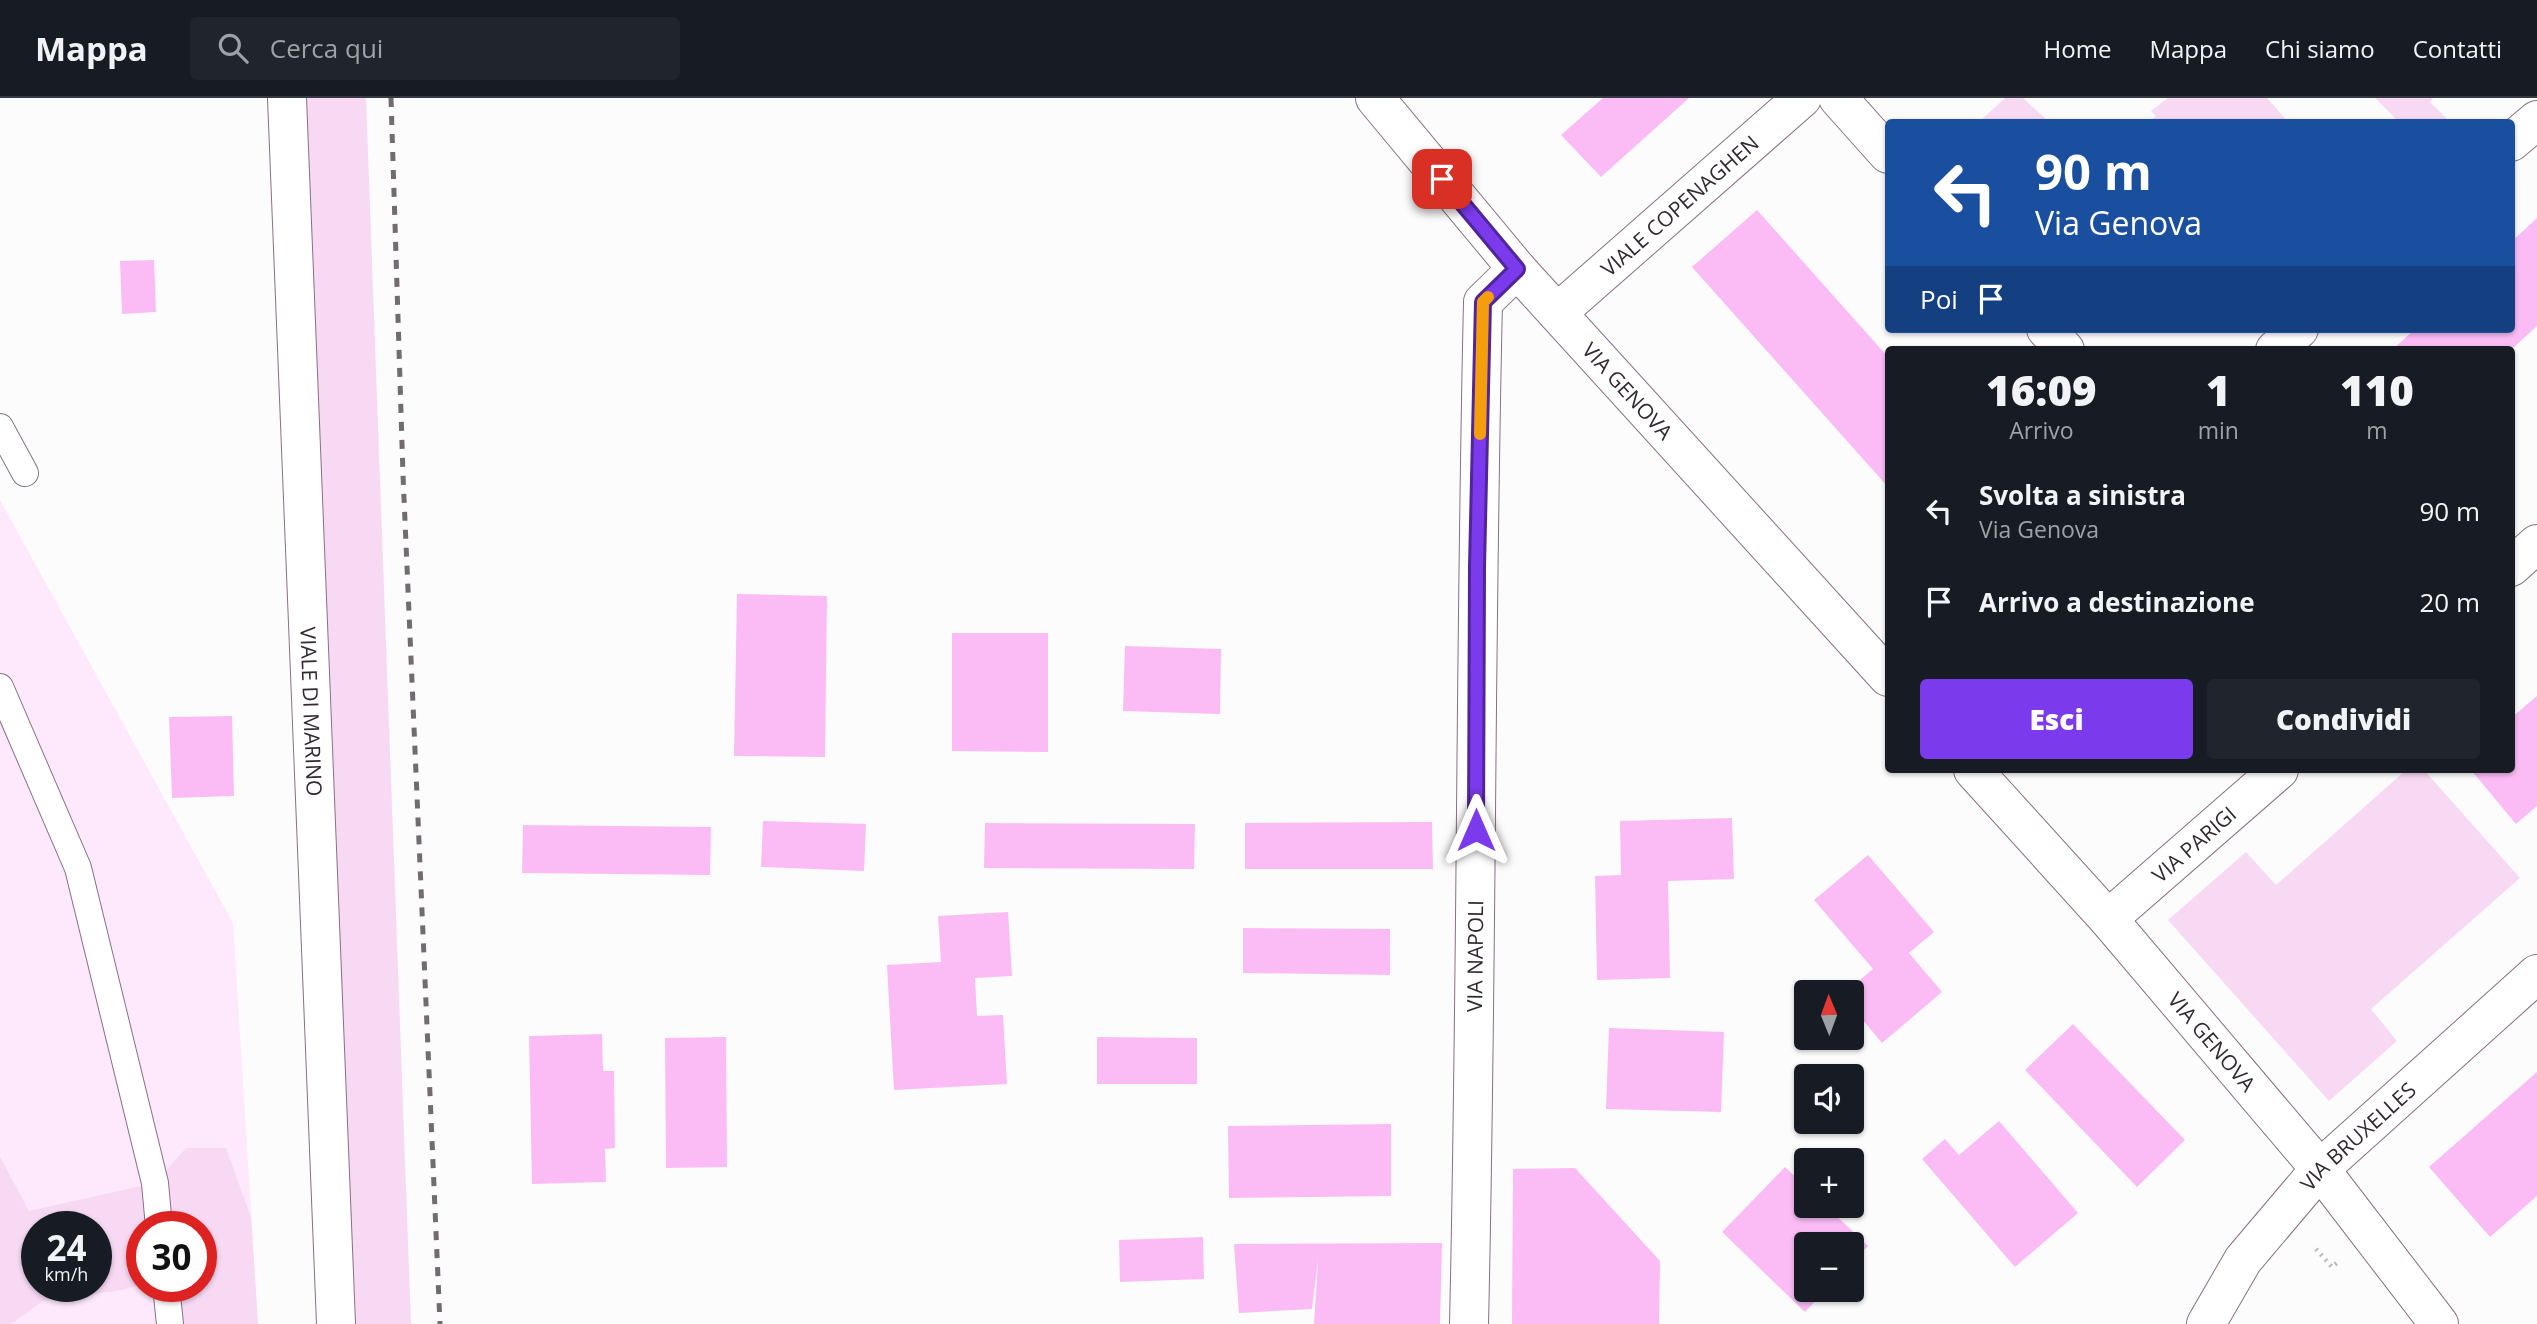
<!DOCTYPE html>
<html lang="it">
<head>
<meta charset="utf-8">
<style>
	:root { --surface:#171b24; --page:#20242c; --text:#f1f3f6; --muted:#9ea1a6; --line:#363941; --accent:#7c3aed }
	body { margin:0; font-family:"Open Sans",sans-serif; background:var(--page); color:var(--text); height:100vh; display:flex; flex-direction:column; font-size:26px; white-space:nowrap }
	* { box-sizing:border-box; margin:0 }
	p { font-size:23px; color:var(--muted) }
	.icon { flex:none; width:38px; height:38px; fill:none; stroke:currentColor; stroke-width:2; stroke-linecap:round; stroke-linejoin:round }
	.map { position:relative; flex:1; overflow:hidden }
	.drawer { position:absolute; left:1885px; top:248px; width:630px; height:427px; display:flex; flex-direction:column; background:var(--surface); border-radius:7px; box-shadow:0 2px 5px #0004 }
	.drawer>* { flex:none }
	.hud { position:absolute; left:1885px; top:21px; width:630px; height:214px; border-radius:7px; box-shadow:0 2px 5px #0004; background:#1a4fa0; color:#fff; overflow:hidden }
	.needle { width:46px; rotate:359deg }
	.controls { position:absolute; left:1794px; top:882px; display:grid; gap:14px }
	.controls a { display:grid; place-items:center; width:70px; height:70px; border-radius:7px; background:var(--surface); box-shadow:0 2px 5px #0004; font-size:35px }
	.speed { position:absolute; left:21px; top:1113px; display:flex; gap:14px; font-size:35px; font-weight:700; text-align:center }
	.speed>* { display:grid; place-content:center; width:91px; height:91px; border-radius:50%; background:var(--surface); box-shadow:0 2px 5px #0004; line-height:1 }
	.speed small { font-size:18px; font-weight:400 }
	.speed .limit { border:10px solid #d22; background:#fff; color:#111 }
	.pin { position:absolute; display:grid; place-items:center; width:60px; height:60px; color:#fff; margin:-30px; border-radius:14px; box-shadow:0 4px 10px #0006 }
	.me { position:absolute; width:77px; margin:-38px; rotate:0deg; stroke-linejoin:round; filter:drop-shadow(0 0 5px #0008) }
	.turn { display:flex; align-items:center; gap:24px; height:147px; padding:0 35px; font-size:32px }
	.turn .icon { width:91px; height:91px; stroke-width:2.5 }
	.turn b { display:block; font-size:49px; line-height:60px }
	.then { display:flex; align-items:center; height:66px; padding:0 35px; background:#0003; gap:14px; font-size:26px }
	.eta { display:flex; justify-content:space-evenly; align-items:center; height:119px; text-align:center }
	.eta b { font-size:42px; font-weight:800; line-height:49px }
	.primary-button { display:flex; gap:14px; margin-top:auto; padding:14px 35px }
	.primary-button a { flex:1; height:80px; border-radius:7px; background:var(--accent); color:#fff; font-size:28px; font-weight:800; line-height:80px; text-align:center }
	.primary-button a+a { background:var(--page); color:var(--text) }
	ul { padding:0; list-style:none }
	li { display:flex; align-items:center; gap:21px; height:91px; padding:0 35px }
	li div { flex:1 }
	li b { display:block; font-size:26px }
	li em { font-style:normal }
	header { display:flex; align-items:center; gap:42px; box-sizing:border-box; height:98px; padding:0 35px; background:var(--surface); border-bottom:2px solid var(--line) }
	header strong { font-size:33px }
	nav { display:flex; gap:38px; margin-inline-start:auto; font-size:24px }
	.search { width:490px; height:63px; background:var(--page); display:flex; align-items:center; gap:18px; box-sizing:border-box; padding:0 24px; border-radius:7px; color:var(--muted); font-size:26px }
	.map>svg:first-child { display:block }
	.built { fill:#fde9fb; fill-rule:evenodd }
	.green { fill:#f7d9f4; fill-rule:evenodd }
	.building { fill:#fbbcf6 }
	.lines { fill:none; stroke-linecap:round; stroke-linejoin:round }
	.lane-casing { stroke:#887085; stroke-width:28 }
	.street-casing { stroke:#887085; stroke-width:40 }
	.secondary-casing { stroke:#887085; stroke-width:40 }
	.path { stroke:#bcb9bc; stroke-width:4.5; stroke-dasharray:2 5; stroke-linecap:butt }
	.lane { stroke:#fff; stroke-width:26 }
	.street { stroke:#fff; stroke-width:38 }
	.secondary { stroke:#fff; stroke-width:38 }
	.rail { stroke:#726b72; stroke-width:5; stroke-dasharray:9 9; stroke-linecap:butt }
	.route-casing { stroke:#51269a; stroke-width:18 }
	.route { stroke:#7c3aed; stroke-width:12 }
	.slow { stroke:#f59e0b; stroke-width:12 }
	.labels { text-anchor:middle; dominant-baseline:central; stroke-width:6; stroke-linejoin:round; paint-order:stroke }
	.street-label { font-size:21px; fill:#332932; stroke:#fcfcfc }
</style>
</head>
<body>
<header>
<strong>Mappa</strong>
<div class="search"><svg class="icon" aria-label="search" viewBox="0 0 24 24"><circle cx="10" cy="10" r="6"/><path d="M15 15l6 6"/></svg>Cerca qui</div>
<nav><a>Home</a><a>Mappa</a><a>Chi siamo</a><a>Contatti</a></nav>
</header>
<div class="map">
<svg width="2537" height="1226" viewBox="0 0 2537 1226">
	<rect width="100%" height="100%" fill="#fcfcfc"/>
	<path class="built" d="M0,402L233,825L258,1226H0ZM37,1129H96V1188H37ZM142,1129H201V1188H142Z"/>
	<path class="green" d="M301,0H366L411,1226H351Z
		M2005,0H2023L2049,24H1979Z
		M2168,0H2267L2288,24H2148L2156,18L2151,13Z
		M2375,0H2433L2430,4L2450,24H2399Z
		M2406,672H2424L2520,780L2371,911L2397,943L2329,1003L2168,822L2246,754L2276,787Z
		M186,1050H226L251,1119L258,1226H170L166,1188H201V1129H142V1186L122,1192L43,1203L11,1226H0V1059L29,1113L155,1085ZM37,1129H96V1188H37Z"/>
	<path class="building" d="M1603,0H1689L1601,79L1561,37Z
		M1757,112L1888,259V389L1692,169Z
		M2537,120V228L2511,252H2392L2415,231H2511V144Z
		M154,162L156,214L122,216L120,163Z
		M737,496L827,498L825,659L734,658Z
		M952,535H1048V654L952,653Z
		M1125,548L1221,551L1220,616L1123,613Z
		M2537,598V708L2516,726L2471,672H2511V620Z
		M232,618L234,698L172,700L169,619Z
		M1732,720L1734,781L1668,783L1670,880L1597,882L1595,778L1621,777L1620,723Z
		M763,723L866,726L864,773L761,769Z
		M1432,724L1433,771H1245V725Z
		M985,725L1195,726L1194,771L984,770Z
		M523,727L711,729L710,777L522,775Z
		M1868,757L1934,834L1909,855L1942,894L1882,945L1852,909V894H1846L1873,871L1814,802Z
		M1008,814L1012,878L975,880L977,918L1003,917L1007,986L894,992L887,867L941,864L938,818Z
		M1243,830L1390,831V877L1243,875Z
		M2073,926L2185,1042L2137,1089L2025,972Z
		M1609,930L1724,934L1721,1014L1606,1011Z
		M602,936L603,973H614L615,1050L605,1051L606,1084L532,1086L529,938Z
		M726,939L727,1069L666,1070L665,940Z
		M1097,939L1197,940V986H1097Z
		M2537,974V1098L2490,1139L2429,1069Z
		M1999,1023L2078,1115L2015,1169L1922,1061L1945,1041L1959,1057Z
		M1391,1026V1098L1229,1100L1228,1028Z
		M1785,1069L1806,1089V1108H1826L1868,1148L1852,1165V1146H1806V1192H1826L1805,1214L1722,1134Z
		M1575,1070L1660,1163L1659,1226H1512L1513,1071Z
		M1203,1139L1204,1181L1120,1184L1119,1142Z
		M1442,1145L1440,1226H1314L1318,1162L1312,1211L1239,1215L1234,1146Z"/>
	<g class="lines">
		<g class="lane-casing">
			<path id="lane" d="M0,329L25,375
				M0,589L78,770L155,1085L159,1129
				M166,1188L170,1226"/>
		</g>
		<g class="street-casing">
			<g id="street">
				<path id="s1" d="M1375,0L1517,171L1888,579"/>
				<path d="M1838,0L1888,56"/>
				<path d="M2511,44L2537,22"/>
				<path id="s2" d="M1557,215L1802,0"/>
				<path d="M2046,231L2065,252"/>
				<path d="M2275,252L2299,231"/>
				<path d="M2511,469L2537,446"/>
				<path id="s3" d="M1973,672L2108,821L2320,1071L2439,1226"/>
				<path id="s4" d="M2108,821L2279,672"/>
				<path id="s5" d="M1469,1226C1477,885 1475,545 1483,204L1517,171"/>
				<path id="s6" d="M2206,1226L2243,1162L2320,1071L2537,876"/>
			</g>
		</g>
		<g class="secondary-casing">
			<g id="secondary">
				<path id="s7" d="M287,0L336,1226"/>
			</g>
		</g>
		<path class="path" d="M2316,1151L2332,1169L2338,1164"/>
		<use href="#lane" class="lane"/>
		<use href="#street" class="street"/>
		<use href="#secondary" class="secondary"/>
		<path class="rail" d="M391,0L403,377L440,1226"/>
	</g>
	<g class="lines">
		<g class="route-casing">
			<path id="route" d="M1442,81L1517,171L1483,204L1477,469L1476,732"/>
		</g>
		<use href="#route" class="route"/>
		<path class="slow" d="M1480,336L1483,204L1488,199"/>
	</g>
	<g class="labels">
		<g class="street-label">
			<text stroke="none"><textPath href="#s2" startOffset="163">VIALE COPENAGHEN</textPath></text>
			<text stroke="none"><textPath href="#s1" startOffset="387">VIA GENOVA</textPath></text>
			<text stroke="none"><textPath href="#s7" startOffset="614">VIALE DI MARINO</textPath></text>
			<text stroke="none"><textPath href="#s4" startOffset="114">VIA PARIGI</textPath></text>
			<text stroke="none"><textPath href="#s5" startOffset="368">VIA NAPOLI</textPath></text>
			<text stroke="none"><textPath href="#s3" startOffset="362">VIA GENOVA</textPath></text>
			<text stroke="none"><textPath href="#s6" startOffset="243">VIA BRUXELLES</textPath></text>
		</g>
	</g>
</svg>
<div class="controls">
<a><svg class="needle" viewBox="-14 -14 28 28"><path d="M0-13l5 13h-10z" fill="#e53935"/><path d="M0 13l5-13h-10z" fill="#9ea1a6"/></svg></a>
<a><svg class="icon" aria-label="sound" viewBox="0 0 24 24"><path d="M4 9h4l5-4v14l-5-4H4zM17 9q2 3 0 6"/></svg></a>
<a>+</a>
<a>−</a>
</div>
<div class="speed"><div>24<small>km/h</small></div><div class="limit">30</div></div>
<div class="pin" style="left:1442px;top:81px;background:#d93025"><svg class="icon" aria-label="arrive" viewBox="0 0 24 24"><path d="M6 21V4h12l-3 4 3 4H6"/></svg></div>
<svg class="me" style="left:1476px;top:732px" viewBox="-20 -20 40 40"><path d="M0-17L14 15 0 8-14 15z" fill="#7c3aed" stroke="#fff" stroke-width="4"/></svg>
<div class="hud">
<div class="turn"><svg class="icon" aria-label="left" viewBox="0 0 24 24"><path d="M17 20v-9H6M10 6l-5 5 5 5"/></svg><div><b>90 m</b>Via Genova</div></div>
<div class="then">Poi<svg class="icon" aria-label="arrive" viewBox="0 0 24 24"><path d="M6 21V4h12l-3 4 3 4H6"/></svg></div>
</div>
<section class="drawer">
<div class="eta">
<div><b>16:09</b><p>Arrivo</p></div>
<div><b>1</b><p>min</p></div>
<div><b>110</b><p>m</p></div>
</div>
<ul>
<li><svg class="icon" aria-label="left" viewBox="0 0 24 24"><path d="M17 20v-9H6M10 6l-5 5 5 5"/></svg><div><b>Svolta a sinistra</b><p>Via Genova</p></div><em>90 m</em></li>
<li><svg class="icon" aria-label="arrive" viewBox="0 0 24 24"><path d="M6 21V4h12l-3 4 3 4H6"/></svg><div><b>Arrivo a destinazione</b></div><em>20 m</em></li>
</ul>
<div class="primary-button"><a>Esci</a><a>Condividi</a></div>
</section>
</div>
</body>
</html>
